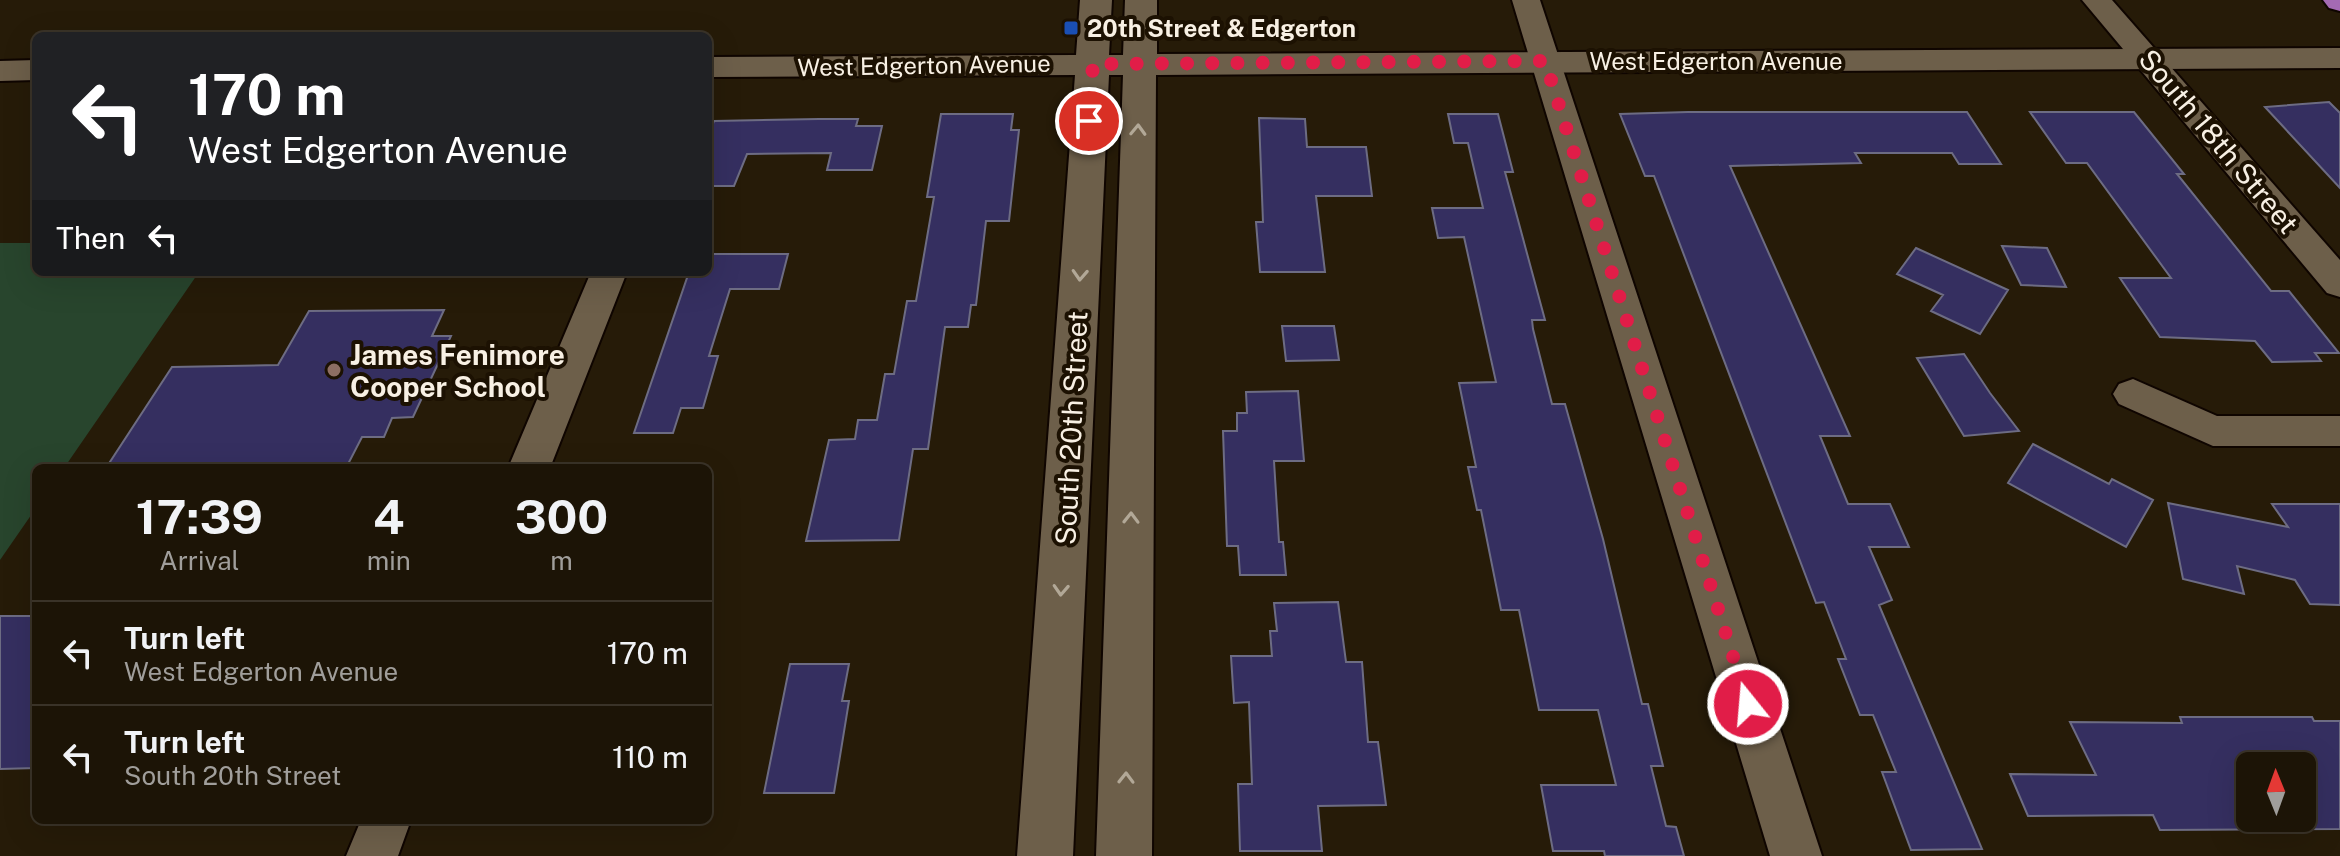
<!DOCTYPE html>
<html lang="en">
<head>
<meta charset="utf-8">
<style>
	:root { --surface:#1c1406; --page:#251d10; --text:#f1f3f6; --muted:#a09e9b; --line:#3a3328 }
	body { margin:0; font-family:"Public Sans",sans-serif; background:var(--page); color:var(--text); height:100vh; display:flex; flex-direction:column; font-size:30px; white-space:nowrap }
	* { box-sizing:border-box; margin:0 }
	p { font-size:26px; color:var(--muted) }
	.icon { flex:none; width:44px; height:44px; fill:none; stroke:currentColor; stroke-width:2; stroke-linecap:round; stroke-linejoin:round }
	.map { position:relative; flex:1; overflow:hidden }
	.drawer { position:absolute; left:32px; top:464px; width:680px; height:360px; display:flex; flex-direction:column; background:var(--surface); border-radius:12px; box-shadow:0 8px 32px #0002,0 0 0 2px var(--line) }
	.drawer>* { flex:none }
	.hud { position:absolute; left:32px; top:32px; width:680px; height:244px; border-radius:12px; box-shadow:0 8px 32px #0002,0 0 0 2px var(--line); background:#202124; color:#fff; overflow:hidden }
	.needle { width:52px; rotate:359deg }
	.fabs { position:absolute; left:2236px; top:752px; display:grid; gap:16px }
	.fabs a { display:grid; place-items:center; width:80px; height:80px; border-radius:12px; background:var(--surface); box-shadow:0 8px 32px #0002,0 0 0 2px var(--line); font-size:40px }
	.pin { position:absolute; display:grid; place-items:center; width:68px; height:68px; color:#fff; margin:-34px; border:4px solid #fff; border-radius:50%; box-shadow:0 2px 8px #0007 }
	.me { position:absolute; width:88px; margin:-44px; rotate:343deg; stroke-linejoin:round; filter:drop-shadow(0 0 6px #0008) }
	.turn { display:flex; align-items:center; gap:28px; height:168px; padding:0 24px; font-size:36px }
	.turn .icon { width:104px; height:104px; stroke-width:2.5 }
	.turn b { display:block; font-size:56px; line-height:68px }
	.then { display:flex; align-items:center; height:76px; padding:0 24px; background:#0003; gap:16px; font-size:30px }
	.eta { display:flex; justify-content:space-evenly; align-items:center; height:136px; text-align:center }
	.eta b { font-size:48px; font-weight:700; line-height:56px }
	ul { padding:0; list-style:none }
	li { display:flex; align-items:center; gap:24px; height:104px; padding:0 24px; border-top:2px solid var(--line) }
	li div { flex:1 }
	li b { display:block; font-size:30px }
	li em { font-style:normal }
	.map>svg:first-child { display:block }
	.green { fill:#28452d }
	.building { fill:#352f60; stroke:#6d6c83; stroke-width:2; fill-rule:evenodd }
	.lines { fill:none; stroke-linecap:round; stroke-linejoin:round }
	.street-casing { stroke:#0f0500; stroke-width:4 }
	.secondary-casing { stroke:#0f0500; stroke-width:4 }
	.highway-casing { stroke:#0f0500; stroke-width:4 }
	.street { fill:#6d5f4a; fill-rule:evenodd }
	.secondary { fill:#6d5f4a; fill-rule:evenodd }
	.highway { fill:#a46ab3; fill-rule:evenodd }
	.oneway { stroke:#b2a897 }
	.route { stroke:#e11d48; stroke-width:14; stroke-dasharray:0 25.2 }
	.transit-dot { fill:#1a4fb4; stroke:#1c1102; stroke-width:3 }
	.education-dot { fill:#8d6e63; stroke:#1c1102; stroke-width:3 }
	.labels { text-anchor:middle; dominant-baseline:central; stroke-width:8; stroke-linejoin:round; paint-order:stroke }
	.far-poi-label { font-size:24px; font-weight:bold; fill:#f8f0e4; stroke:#1c1102; text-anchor:start }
	.far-street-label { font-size:24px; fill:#f8f0e4; stroke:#1c1102 }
	.street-label { font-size:28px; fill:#f8f0e4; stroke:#1c1102 }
	.poi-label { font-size:28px; font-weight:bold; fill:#f8f0e4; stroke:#1c1102; text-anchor:start }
</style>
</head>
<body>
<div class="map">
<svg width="2340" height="856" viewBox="0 0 2340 856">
	<rect width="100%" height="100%" fill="#261b08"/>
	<path class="green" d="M0,243H36V272H199L64,468H36V508L0,560Z"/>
	<path class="building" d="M2329,102L2340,113V188L2265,107Z
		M1688,112H1967L2001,164H1959L1952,153H1855L1861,163L1730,166L1850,436H1820L1848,504H1890L1909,547H1869L1892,600L1879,605L1982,849L1911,850L1882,772H1896L1873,715H1860L1838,659H1846L1824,602L1816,603L1654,176H1645L1620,114Z
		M2030,112H2134L2184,174H2177L2271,291H2289L2339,353H2315L2321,361L2272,362L2255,341L2160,337L2120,278H2171L2087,163H2066Z
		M941,114H1013L1011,130H1019L1009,221H986L976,305H971L968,327H945L928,449H913L899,540L806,541L829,440L855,439L858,420H877L885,374H894L907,301H916L934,197H927Z
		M1448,114H1498L1513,172H1505L1545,320H1532L1533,329L1552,404H1565L1603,539L1642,704H1648L1663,766H1651L1666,826L1676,827L1684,856H1605L1604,851H1553L1541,785H1616L1598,710H1539L1519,610H1501L1481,510H1477L1468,467H1476L1459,383L1496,382L1464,237L1438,238L1432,208H1483L1468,143H1454Z
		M1259,118L1305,119L1307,147H1366L1372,196H1316L1325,272H1260L1256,222H1263Z
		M819,119H858L856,126H882L872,170H827L831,153L747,154L734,186H708V138L714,121Z
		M2002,246L2047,248L2066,287L2021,285Z
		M1916,248L2008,290L1980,334L1931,311L1943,295L1897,274Z
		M708,254H788L779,289H730L709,356H718L703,408H681L673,433H634L688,275L708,272Z
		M444,310L432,336H451L413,417L392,418L384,437H362L346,468H106L172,367L278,365L309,311Z
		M1282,326H1334L1339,360L1286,361Z
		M1964,354L1990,393L2019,431L1964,436L1917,358Z
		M1298,391L1304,461H1274L1279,542H1283L1286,575H1240L1238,546H1227L1223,431H1237V413H1247L1246,392Z
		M2033,444L2109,484L2112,479L2153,500L2126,547L2008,483Z
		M2168,503L2288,527L2272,504H2340V605L2310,604L2295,580L2237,566L2244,594L2183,579Z
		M1338,602L1346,662H1362L1368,742H1378L1386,805L1318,806L1322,851H1240L1238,784H1252L1249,702L1234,703L1231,656H1272L1270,631H1277L1274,603Z
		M0,616H36V768L0,769Z
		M790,664H849L842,701H849L834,793H764Z
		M2180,717H2312L2314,721H2340V829L2160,830L2153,815L2028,816L2010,774L2096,775L2070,722L2182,723ZM2250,766H2302V818H2250Z"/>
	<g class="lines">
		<g class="street-casing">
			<path id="street" d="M1512,0H1540L1822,856H1770Z
				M2082,0H2112L2340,260V297L2327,293Z
				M591,272H627L550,468H508Z
				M2133,379L2217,416H2340V446H2213L2119,404L2113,394L2119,384Z
				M361,820H411L398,856H346Z"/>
		</g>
		<g class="secondary-casing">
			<path id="secondary" d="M1080,0H1112L1109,55H1123L1125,0H1157V54L2340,48V68L1156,75L1152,856H1096L1123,75H1109L1073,856H1017L1075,75L708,77V57L1076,55Z
				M36,60V80L0,81V61Z"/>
		</g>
		<g class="highway-casing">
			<path id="highway" d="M2323,0H2340V11L2329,8Z"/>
		</g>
		<use href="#street" class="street"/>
		<use href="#secondary" class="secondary"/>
		<use href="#highway" class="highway"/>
	</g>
	<defs><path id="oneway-chevron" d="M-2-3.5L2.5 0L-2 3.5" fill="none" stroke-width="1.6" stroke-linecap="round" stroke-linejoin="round" transform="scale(2)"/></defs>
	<g class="oneway">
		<use href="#oneway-chevron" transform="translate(1138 130) rotate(-88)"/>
		<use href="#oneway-chevron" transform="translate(1080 275) rotate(93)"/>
		<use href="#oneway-chevron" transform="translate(1131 518) rotate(-89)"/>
		<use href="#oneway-chevron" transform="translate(1061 590) rotate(93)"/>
		<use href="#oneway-chevron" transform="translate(1126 778) rotate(-89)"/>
	</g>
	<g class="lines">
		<path class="route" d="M1089,121L1093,64L1545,61L1748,704"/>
	</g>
	<rect class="transit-dot" x="1063" y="20" width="16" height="16" rx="4"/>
	<circle class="education-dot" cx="334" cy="370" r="8"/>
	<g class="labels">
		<g class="far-poi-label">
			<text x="1087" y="28">20th Street &amp; Edgerton</text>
		</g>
		<g class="far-street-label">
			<text x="1716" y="61">West Edgerton Avenue</text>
			<text transform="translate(924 65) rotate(-1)">West Edgerton Avenue</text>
		</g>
		<g class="street-label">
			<text transform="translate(2219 141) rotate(50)">South 18th Street</text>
			<text transform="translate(1071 428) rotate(-87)">South 20th Street</text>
		</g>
		<g class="poi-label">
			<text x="350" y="354">James Fenimore<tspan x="350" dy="32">Cooper School</tspan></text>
		</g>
	</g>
</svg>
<div class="fabs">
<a><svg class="needle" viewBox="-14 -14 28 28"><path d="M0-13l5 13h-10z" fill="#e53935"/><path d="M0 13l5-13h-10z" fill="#a09e9b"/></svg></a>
</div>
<div class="pin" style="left:1089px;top:121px;background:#d93025"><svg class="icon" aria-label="arrive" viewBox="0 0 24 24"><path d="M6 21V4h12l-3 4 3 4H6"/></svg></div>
<svg class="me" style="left:1748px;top:704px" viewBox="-20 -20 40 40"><circle r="17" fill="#e11d48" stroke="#fff" stroke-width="3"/><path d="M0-11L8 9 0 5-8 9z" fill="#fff"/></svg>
<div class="hud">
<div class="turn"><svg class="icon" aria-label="left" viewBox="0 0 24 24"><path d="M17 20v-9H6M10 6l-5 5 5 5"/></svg><div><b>170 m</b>West Edgerton Avenue</div></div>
<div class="then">Then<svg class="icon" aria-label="left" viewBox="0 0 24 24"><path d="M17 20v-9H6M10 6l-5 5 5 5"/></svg></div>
</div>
<section class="drawer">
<div class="eta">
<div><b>17:39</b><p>Arrival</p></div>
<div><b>4</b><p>min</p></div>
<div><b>300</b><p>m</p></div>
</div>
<ul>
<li><svg class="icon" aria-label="left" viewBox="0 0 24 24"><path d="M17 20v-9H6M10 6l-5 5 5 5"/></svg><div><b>Turn left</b><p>West Edgerton Avenue</p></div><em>170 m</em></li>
<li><svg class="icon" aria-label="left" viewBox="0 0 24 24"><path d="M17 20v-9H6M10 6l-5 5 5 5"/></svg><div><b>Turn left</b><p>South 20th Street</p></div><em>110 m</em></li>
</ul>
</section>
</div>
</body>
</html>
